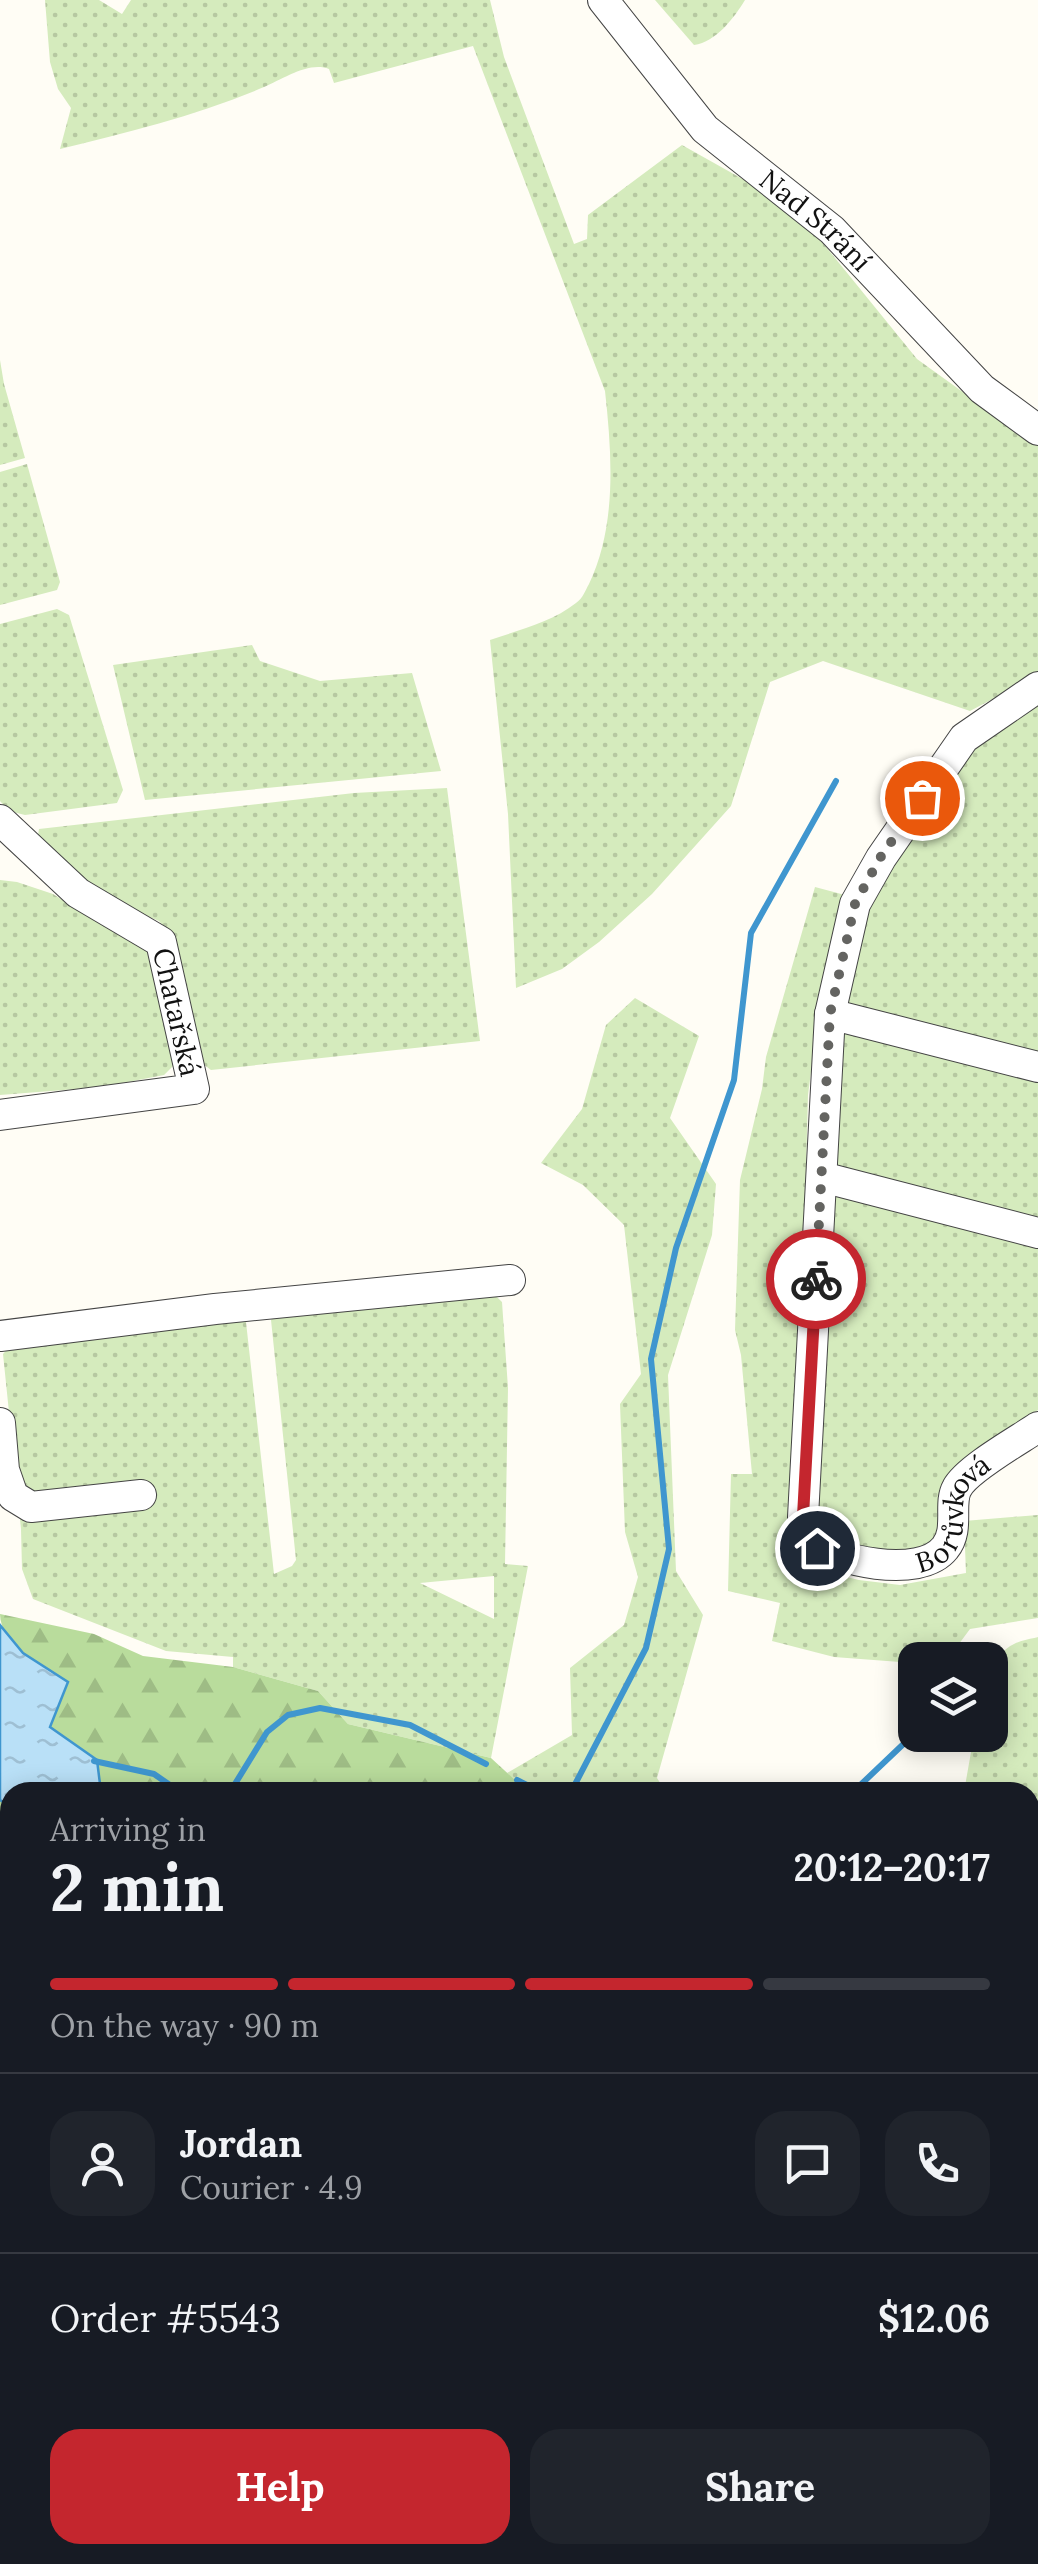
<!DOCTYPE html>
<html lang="en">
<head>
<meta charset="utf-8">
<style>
  body { margin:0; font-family:Lora,serif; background:#20242c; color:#f1f3f6; height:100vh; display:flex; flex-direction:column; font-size:38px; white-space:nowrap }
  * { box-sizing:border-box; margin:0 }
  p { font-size:32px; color:#9ea1a6 }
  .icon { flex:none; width:55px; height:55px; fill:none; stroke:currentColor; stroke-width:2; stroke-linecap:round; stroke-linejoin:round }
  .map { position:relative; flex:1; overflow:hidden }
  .sheet { position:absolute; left:0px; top:1782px; width:1040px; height:782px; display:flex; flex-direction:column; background:#171b24; border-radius:30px 30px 0 0; box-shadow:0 5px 25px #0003 }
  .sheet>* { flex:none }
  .tools { position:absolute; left:898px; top:1642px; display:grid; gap:20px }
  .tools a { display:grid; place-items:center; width:110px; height:110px; border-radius:20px; background:#171b24; box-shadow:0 5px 25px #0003; font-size:50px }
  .pin { position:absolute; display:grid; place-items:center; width:85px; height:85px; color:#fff; margin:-42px; border:5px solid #fff; border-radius:50%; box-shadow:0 2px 10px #0007 }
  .courier { position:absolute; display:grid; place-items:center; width:100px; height:100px; margin:-50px; border:8px solid #c4262e; border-radius:50%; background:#fff; color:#222; box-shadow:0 2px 12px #0007 }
  .headline em { font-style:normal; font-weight:700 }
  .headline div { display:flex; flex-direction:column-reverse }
  .headline { display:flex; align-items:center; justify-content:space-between; height:170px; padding:0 50px }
  h1 { font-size:65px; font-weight:700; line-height:75px }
  .bar { display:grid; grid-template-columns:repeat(4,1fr); gap:15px 10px; align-content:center; height:120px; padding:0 50px }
  .bar i { height:12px; border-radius:8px; background:#363941 }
  .bar .on { background:#c4262e }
  .bar p { grid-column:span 4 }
  .line { display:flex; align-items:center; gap:25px; padding:0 50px; border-top:2px solid #363941 }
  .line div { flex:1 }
  .round { display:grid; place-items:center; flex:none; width:105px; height:105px; border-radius:30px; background:#20242c }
  .action { display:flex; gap:20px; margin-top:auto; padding:20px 50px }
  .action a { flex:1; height:115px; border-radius:30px; background:#c4262e; color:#fff; font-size:40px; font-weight:700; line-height:115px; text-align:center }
  .action a+a { background:#20242c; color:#f1f3f6 }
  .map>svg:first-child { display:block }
</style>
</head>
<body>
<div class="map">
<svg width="1038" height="2564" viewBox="0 0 1038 2564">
  <defs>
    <pattern id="grass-dots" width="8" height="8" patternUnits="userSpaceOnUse" patternTransform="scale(2.5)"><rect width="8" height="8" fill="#d5ebbd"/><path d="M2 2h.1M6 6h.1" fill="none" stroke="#b6c8a1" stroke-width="1.8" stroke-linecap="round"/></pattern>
    <pattern id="forest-firs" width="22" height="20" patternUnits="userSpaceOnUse" patternTransform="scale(2.5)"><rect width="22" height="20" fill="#b9dc9c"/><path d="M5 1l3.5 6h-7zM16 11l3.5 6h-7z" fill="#9ebc85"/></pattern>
    <pattern id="water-ripples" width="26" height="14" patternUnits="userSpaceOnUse" patternTransform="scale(2.5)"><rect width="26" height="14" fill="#b9e0f7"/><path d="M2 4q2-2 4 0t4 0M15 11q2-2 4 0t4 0" fill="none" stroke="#9ebfd3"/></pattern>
  </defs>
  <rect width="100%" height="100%" fill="#fffdf5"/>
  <g fill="url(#grass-dots)" fill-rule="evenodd">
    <path d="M45,0H99L122,14L131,0H490L504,57L574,244L587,239L588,215L682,145L755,186L809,226L917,359L992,413L1038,442V675L970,711L823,661L770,682L731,806L652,894L599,942L562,969L516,988L508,814L490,640C519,630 552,622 576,603C583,598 585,591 589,584C617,525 612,455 605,391L473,46L334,83L329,69C309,61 283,79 264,87C199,115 128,132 60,149L71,108L58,89L50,62Z"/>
    <path d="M655,0H745C734,18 716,42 694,45Z"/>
    <path d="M0,360L4,384L25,458L0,465Z"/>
    <path d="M27,464L60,582L57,590L0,605V472Z"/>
    <path d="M57,609L69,615L123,790L117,803L25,815L9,811L0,801V624Z"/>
    <path d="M252,645L260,661L320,681L412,673L441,771L145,800L113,665Z"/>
    <path d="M1038,699V1410C1008,1431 968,1450 946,1479C937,1491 943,1510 940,1524C930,1571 854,1545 824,1535L820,1532L817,1516L844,1015L868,909L892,866L976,746Z"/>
    <path d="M447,788L480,1041L211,1070L199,1061L173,937L159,921L101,897L37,841L39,829L354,793Z"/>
    <path d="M0,880L17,882L53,894L96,921L140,940L151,952L173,1066L164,1075L102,1087L0,1095Z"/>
    <path d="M815,887L845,895L821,992L808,1095L801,1351L792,1512C787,1520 783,1549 780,1561L859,1580L900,1585L966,1573L964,1521L1038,1515V1618L970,1629L947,1660L900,1662L834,1657L772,1641L780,1603L728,1591L731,1474H752L741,1355L735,1330L740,1180L762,1089L766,1057Z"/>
    <path d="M635,998L699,1036L670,1118L716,1184L712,1235L668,1375L676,1571L703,1615L657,1778L666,1792H528L507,1773L572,1735L570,1668L624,1625L638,1577L625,1532L620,1404L641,1374L624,1225L583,1185L541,1163L582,1109L606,1025Z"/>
    <path d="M495,1295L502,1302L508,1388L505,1564L528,1566L491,1758L348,1724L318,1691L233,1667V1657L166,1651L33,1599L22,1569L21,1529L3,1354L12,1344L235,1317L246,1322L274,1574L292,1566L296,1560L271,1320L276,1314ZM494,1576V1619L420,1583Z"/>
    <path d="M1038,1637V1872L1033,1881L1030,1882V1792H964L974,1735H990C990,1706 982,1659 1014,1644C1021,1640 1031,1639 1038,1637Z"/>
    <path d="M647,2555H783L781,2564H647Z"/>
  </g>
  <g fill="url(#forest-firs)">
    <path d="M0,1614L94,1634L143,1656L233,1667L318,1691L348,1724L491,1758L528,1792H101L97,1760L50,1727L68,1682C45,1667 0,1645 0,1614Z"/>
    <path d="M0,1800L10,1806V2555H604L605,2564H0Z"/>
    <path d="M1030,2166L1038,2169V2564H781L783,2555H1030Z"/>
  </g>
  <path fill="url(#water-ripples)" stroke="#3f96cf" stroke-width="2.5" d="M0,1625L23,1653L68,1682L50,1727L97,1760L101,1792H10V1806L0,1800Z"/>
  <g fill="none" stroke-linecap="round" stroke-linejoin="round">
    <g stroke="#3f96cf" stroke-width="6">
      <path d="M94,1761L154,1774L180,1792"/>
      <path d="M517,1780L541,1792"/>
      <path d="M230,1792L267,1732L288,1715L320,1708L410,1725L486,1764"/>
      <path d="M571,1792L646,1648L669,1549L651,1359L676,1248L734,1080L751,933L836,781"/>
      <path d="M853,1792L915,1733"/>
      <path d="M1030,2090L1038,2089"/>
      <path d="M567,2564L568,2555"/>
    </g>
    <g stroke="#444" stroke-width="32">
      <g id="minor">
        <path id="s1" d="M603,0L705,129L832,230L982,389L1038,430"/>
        <path id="s2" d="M1038,687L964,738L881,858L855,904L830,1014L803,1517L807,1539C833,1561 920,1580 945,1548C960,1530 948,1504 957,1488C967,1469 1019,1440 1038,1427"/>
        <path id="s3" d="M0,820L78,893L161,942L194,1089L0,1115"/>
        <path d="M830,1014L1038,1067"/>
        <path d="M822,1177L1038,1233"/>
        <path d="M0,1336L215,1309L510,1280"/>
        <path d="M0,1423L4,1470L13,1496L31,1507L141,1495"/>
        <path d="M1030,1900L1038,1899"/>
        <path d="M1030,1952L1038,1933"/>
        <path d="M628,2564L629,2555"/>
      </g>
    </g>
    <use href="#minor" stroke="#fff" stroke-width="30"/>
  </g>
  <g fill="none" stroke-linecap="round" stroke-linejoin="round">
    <path stroke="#646461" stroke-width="10" stroke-dasharray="0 18" d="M816,1279L830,1014L855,904L880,858L922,798"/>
    <path stroke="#c4262e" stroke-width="12" d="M816,1279L803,1516L807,1539L817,1548"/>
  </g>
  <g text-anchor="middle" stroke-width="10" stroke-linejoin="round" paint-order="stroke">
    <g font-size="28" fill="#111" stroke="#fff">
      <text dy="10" stroke="none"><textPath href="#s1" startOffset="308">Nad Strání</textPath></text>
      <text dy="10" stroke="none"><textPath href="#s3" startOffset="275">Chatařská</textPath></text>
      <text dy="10" stroke="none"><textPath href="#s2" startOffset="1110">Borůvková</textPath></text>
    </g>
  </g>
</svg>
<div class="tools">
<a><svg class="icon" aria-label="layers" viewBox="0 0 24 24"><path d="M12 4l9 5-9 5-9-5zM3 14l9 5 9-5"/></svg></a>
</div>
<div class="pin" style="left:922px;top:798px;background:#ea580c"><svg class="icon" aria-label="bag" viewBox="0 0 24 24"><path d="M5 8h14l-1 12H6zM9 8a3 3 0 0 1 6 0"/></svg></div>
<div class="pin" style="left:817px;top:1548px;background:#1f2937"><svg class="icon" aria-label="home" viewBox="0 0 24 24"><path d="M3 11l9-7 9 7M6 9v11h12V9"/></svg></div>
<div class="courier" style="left:816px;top:1279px"><svg class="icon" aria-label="bike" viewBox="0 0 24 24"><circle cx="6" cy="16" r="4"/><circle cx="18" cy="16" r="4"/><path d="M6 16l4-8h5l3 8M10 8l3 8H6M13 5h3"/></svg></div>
<section class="sheet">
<div class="headline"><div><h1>2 min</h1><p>Arriving in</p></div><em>20:12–20:17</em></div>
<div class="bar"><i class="on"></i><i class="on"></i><i class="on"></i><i></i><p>On the way · 90 m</p></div>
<div class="line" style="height:180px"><a class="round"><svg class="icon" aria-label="person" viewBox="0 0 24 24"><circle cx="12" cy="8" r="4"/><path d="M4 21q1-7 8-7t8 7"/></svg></a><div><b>Jordan</b><p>Courier · 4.9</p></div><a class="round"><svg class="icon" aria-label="chat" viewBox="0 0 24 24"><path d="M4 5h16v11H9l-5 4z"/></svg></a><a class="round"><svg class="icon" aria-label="phone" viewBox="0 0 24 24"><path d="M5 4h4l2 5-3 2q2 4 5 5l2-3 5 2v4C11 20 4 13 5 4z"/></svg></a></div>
<div class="line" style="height:130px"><div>Order #5543</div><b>$12.06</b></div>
<div class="action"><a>Help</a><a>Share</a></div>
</section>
</div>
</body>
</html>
